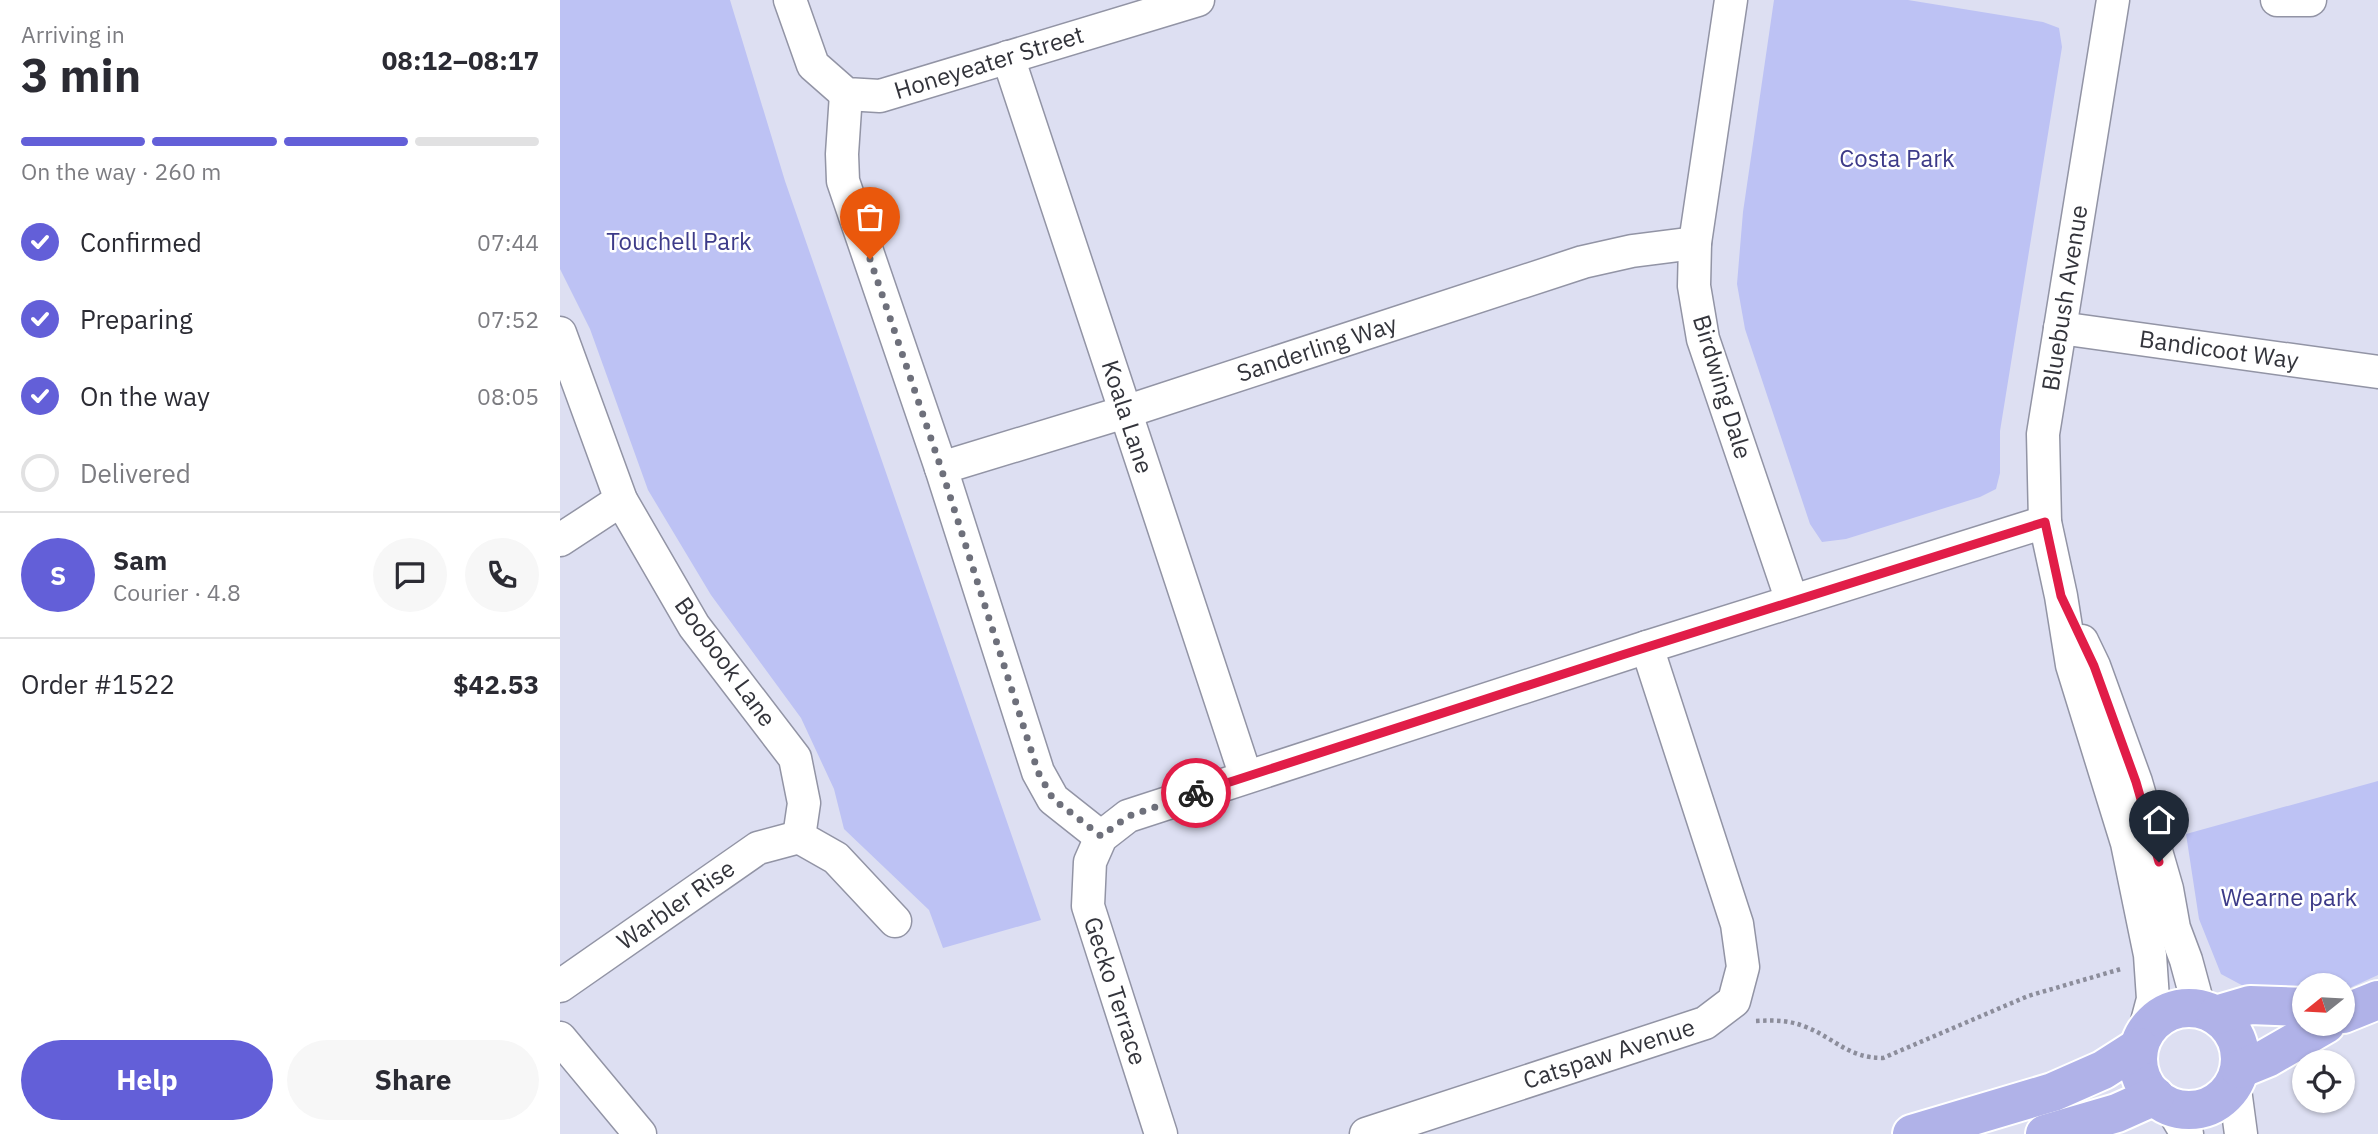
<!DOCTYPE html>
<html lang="en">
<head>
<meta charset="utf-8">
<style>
  body { margin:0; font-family:"IBM Plex Sans",sans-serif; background:#f7f7f7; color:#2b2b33; height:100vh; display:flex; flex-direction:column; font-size:26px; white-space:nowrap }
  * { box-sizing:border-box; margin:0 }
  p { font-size:23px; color:#7c7c81 }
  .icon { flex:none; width:38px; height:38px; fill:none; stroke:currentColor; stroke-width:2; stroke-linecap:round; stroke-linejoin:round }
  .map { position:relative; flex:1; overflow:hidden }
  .panel { display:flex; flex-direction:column; background:#fff; width:560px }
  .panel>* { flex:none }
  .needle { width:46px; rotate:252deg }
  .fabs { position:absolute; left:1732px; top:973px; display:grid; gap:14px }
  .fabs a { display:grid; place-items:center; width:63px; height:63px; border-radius:50%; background:#fff; box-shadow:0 2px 5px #0004; font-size:35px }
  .pin { position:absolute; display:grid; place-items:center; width:60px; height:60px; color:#fff; margin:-72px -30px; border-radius:50% 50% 50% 0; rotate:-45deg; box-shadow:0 0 7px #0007 }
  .pin .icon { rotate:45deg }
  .courier { position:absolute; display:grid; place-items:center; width:70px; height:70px; margin:-35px; border:5px solid #e11d48; border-radius:50%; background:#fff; color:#222; box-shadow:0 2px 9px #0007 }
  .head em { font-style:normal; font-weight:800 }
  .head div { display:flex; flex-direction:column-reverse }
  .head { display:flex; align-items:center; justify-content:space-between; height:119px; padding:0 21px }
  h1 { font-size:46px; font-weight:800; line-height:52px }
  .bar { display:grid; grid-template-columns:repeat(4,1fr); gap:10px 7px; align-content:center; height:84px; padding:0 21px }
  .bar i { height:9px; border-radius:5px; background:#e1e1e2 }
  .bar .active { background:#635fd8 }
  .bar p { grid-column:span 4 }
  .line { display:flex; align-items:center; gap:18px; padding:0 21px; border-top:2px solid #e1e1e2 }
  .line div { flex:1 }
  .round { display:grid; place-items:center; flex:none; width:74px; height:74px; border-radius:37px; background:#f7f7f7 }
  ol { padding:0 21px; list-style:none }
  li { display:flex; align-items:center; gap:21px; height:77px }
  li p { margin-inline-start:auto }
  li .icon { padding:7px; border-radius:50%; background:#635fd8; color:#fff; stroke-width:4 }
  li:last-child { color:#7c7c81 }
  li i { width:38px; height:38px; border:4px solid #e1e1e2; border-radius:50% }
  .button { display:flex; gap:14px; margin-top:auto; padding:14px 21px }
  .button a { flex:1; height:80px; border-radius:42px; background:#635fd8; color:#fff; font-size:28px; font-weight:800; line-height:80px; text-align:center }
  .button a+a { background:#f7f7f7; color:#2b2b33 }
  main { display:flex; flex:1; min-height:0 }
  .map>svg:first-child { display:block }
</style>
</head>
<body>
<main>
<section class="panel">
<div class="head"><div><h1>3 min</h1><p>Arriving in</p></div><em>08:12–08:17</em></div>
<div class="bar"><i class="active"></i><i class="active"></i><i class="active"></i><i></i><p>On the way · 260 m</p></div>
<ol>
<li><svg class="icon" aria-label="check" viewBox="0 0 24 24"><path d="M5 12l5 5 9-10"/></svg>Confirmed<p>07:44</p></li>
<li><svg class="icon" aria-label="check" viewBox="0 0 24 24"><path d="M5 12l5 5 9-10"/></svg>Preparing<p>07:52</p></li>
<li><svg class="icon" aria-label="check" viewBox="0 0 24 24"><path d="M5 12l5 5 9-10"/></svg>On the way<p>08:05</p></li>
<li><i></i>Delivered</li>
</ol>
<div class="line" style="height:126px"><b class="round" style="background:#635fd8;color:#fff">S</b><div><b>Sam</b><p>Courier · 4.8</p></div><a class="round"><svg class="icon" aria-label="chat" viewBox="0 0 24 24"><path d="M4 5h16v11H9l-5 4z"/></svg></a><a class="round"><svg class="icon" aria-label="phone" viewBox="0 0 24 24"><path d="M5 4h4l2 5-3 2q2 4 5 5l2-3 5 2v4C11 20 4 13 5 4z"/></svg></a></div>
<div class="line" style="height:91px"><div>Order #1522</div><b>$42.53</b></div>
<div class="button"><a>Help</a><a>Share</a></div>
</section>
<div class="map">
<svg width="1818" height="1134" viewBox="0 0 1818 1134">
  <rect width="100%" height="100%" fill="#dddff2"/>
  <g fill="#bdc2f4">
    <path d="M0,0H170L225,181L481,920L383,948L369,910L284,829L274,789L241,718L151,595L88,490L30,329L0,269Z"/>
    <path d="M1214,0H1348L1483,22L1499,28L1502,47L1440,431V473L1436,489L1420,497L1286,539L1262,542L1250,524L1185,329L1177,284L1183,212Z"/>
    <path d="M1818,781V975L1783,991V985H1745V995L1702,996L1661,974L1639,919L1626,834Z"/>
  </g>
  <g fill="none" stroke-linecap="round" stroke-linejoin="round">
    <g stroke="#9294a5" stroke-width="35">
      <g id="minor">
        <path d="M230,0L253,65L286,94L320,96L638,0"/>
        <path d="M1171,0L1135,243L1134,286L1143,339L1232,601"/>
        <path d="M1553,0L1483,434L1485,522L1501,596L1512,665L1567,843L1590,955L1593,999L1584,1033"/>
        <path d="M1717,0H1750"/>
        <path d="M448,57C529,297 606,537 686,777"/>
        <path d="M286,94L282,154L283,181L381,468L478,772L493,799L541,837"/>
        <path d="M1500,328L1818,372"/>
        <path d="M0,333L61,500L134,626L235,758L244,803L239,837L276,858L335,921"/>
        <path d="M381,468L565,412L1023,262L1072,251L1135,243"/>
        <path d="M0,540L61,500"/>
        <path d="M1522,641L1534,666L1576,782L1607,889L1614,928L1626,960L1639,1008"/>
        <path d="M0,986L198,848L239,837"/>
        <path d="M0,1038L80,1134"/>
        <path d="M1674,1082L1681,1134"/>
        <path d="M1610,1106L1627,1134"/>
        <path d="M601,1134L528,906L530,862L541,837L568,816L1087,647L1485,522"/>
        <path d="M806,1134L1145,1023L1174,1001L1183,967L1177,924L1087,647"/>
      </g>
    </g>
    <g stroke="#fff" stroke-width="42">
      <g id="major">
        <circle cx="1629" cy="1059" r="51"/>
        <path d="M1783,1014L1818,1000"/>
        <path d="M1656,1015L1690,1005L1745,1007"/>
        <path d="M1680,1069L1707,1058L1766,1024"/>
        <path d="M1352,1134L1493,1092L1543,1070L1579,1047"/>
        <path d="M1485,1134L1557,1113L1595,1096"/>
      </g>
    </g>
    <path stroke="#8c8d9b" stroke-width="4.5" stroke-dasharray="3.5 3.5" stroke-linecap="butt" d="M1196,1021C1214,1020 1229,1020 1246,1027C1276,1039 1288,1058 1323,1058L1468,996L1561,969"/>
    <use href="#minor" stroke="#fff" stroke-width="32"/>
    <use href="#major" stroke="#b0b2e8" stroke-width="38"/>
  </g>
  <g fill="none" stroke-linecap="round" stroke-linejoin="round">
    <path stroke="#6e707b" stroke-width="7" stroke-dasharray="0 12.6" d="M310,259L381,468L478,772L493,799L541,836L569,816L636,793"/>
    <path stroke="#e11d48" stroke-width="9" d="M636,793L1062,655L1485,522L1501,596L1534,666L1576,782L1599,862"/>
  </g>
  <g text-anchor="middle" stroke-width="5" stroke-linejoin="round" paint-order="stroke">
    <g font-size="24" fill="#33343b" stroke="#fff">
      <text transform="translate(429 63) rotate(-17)" y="8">Honeyeater Street</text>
      <text transform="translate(1505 298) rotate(-81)" y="8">Bluebush Avenue</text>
      <text transform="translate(757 349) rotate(-18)" y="8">Sanderling Way</text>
      <text transform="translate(1659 350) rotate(8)" y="8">Bandicoot Way</text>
      <text transform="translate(1162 387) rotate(73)" y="8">Birdwing Dale</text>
      <text transform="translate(567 417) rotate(72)" y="8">Koala Lane</text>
      <text transform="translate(165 662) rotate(54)" y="8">Boobook Lane</text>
      <text transform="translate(116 905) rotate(-35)" y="8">Warbler Rise</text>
      <text transform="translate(555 991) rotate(72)" y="8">Gecko Terrace</text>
      <text transform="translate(1049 1054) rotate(-18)" y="8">Catspaw Avenue</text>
    </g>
    <g font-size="24" fill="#3d3b89" stroke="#fff">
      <text x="1337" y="167">Costa Park</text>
      <text x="119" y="250">Touchell Park</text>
      <text x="1729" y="906">Wearne park</text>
    </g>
  </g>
</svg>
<div class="fabs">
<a><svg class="needle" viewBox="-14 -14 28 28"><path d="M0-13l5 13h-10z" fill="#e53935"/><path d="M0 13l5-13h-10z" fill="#7c7c81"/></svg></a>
<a><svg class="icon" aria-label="locate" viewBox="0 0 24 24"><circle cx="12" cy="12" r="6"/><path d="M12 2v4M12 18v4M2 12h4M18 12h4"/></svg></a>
</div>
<div class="pin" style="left:310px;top:259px;background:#ea580c"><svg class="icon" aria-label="bag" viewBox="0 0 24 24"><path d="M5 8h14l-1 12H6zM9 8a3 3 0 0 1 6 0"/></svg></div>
<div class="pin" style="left:1599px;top:862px;background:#1f2937"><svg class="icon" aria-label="home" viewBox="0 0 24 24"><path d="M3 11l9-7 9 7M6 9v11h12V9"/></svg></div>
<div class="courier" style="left:636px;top:793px"><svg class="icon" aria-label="bike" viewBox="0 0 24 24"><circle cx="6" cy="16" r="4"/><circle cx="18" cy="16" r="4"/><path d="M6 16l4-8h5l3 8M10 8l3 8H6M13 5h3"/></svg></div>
</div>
</main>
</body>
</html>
